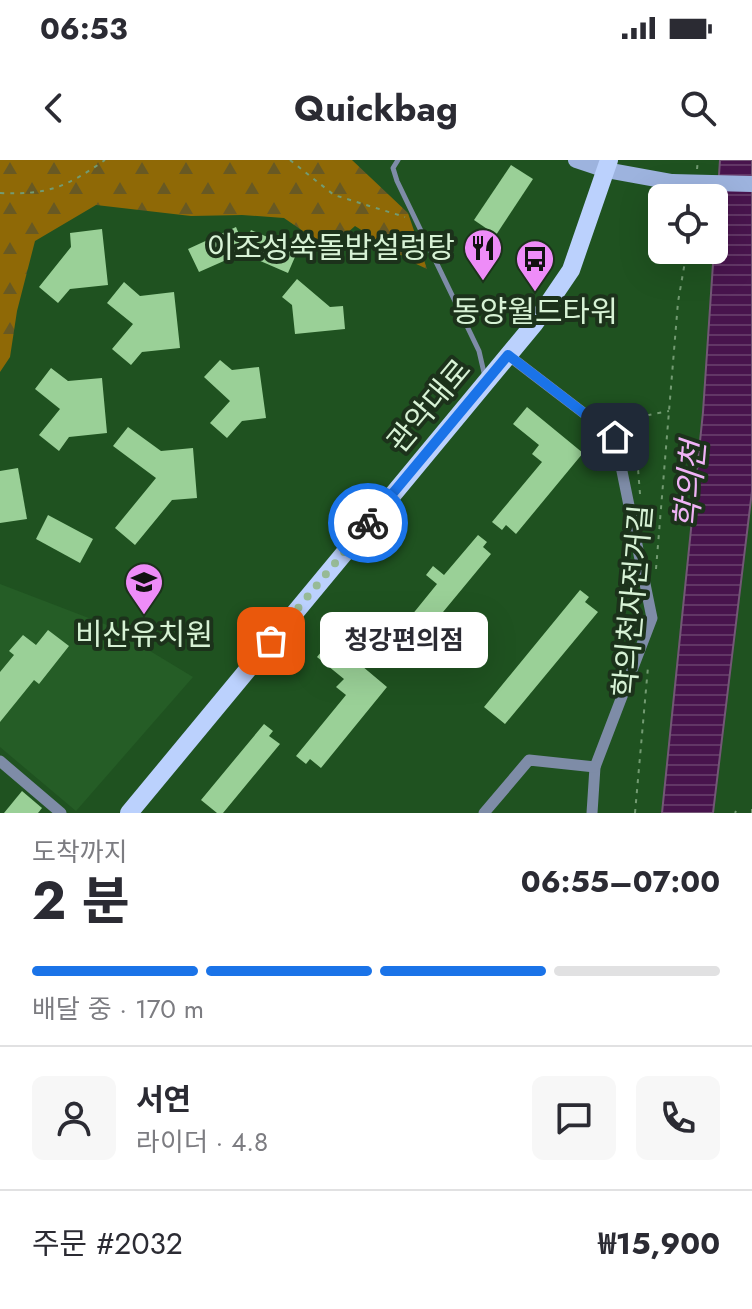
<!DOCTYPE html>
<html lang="ko">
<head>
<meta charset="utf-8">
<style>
  body { margin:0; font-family:Jost,"Noto Sans KR",sans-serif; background:#f7f7f7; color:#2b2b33; height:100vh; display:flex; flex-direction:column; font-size:30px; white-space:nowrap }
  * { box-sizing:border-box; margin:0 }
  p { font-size:26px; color:#7c7c81 }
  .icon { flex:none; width:44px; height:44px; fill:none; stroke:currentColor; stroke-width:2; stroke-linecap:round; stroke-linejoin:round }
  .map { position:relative; height:653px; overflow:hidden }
  .drawer { display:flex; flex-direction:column; background:#fff; flex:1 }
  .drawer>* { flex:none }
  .tools { position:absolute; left:648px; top:24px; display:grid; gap:16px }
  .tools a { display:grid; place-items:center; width:80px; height:80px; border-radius:12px; background:#fff; box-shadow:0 8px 32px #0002; font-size:40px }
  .pin { position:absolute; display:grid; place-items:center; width:68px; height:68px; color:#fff; margin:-34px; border-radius:16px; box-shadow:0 4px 12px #0006 }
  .courier { position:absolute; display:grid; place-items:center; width:80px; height:80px; margin:-40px; border:6px solid #1a73e8; border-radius:50%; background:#fff; color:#222; box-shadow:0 2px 10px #0007 }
  .bubble { position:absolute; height:56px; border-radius:12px; background:#fff; box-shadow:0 8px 32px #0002; font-size:26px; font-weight:700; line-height:56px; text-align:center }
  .overview em { font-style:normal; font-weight:700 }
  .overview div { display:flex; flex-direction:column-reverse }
  .overview { display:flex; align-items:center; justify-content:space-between; height:136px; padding:0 32px }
  h1 { font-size:52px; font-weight:700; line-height:60px }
  .bar { display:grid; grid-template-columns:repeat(4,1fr); gap:12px 8px; align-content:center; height:96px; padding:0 32px }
  .bar i { height:10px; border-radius:6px; background:#e1e1e2 }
  .bar .selected { background:#1a73e8 }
  .bar p { grid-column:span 4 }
  .line { display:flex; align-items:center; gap:20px; padding:0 32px; border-top:2px solid #e1e1e2 }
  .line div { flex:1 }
  .round { display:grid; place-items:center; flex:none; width:84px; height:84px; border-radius:12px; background:#f7f7f7 }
  .status { display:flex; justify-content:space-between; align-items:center; height:56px; padding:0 40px; background:#fff; direction:ltr }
  .status svg { height:22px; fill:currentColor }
  header { display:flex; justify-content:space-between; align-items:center; height:104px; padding:0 32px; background:#fff; font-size:36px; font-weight:700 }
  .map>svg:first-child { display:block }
</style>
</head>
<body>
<div class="status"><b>06:53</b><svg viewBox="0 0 49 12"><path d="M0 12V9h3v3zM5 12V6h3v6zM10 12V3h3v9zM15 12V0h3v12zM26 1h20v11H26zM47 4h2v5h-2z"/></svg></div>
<header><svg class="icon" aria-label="back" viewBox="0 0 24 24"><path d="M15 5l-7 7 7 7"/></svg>Quickbag<svg class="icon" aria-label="search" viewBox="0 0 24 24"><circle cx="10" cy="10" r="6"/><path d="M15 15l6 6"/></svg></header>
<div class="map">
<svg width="752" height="653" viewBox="0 0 752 653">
  <defs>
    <pattern id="forest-firs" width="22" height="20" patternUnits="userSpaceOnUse" patternTransform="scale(2)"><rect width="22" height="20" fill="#8f6906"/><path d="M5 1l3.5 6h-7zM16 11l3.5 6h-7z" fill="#685923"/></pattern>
    <pattern id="water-rules" width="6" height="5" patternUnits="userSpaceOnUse" patternTransform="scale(2)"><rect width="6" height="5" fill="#48144d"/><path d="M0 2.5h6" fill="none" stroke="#623766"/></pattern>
  </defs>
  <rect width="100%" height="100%" fill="#1f5220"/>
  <path fill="#255d26" d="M0,424L107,465L193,517L76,651L0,587Z"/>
  <path fill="url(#forest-firs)" d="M0,0H352L408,53L427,109L412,102L355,66L329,89L284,58L242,55L191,56L96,45L35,81L17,151L10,197L0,212Z"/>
  <path fill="url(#water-rules)" stroke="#735776" stroke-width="2" d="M720,0H752V331L713,653H662L703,252Z"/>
  <g fill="#9ad097">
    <path d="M511,5L533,19L496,75L474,60Z"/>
    <path d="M236,67L244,86L251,70L298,90L288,113L242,93L199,112L188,89Z"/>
    <path d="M102,69L108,125L70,129L58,143L39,127L71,87L70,73Z"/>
    <path d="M297,119L330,147L343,146L345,169L295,174L292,145L282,137Z"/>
    <path d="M124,122L140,136L174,132L180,188L142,192L131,205L112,189L133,164L107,143Z"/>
    <path d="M220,200L232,210L259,207L266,258L242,261L227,278L210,263L230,241L204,217Z"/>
    <path d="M51,208L68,221L102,218L107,273L69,277L59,291L39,275L60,249L35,229Z"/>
    <path d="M527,247L583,293L516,374L506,365L502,370L492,362L542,302L532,294L539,285L513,264Z"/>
    <path d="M128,267L161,291L193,288L197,338L172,340L135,385L115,368L156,318L113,286Z"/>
    <path d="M18,308L27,359L0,363V311Z"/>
    <path d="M48,355L93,379L80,403L36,379Z"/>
    <path d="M478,375L487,382L483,387L491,394L424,475L407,461L437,424L426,415L433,406L444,415Z"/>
    <path d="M580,430L589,437L585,442L598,452L505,564L484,547Z"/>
    <path d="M48,470L69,486L39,524L34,520L0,562V512L14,495L9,491L23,475L36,485Z"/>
    <path d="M331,480L387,527L321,608L310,599L306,604L296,596L346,535L336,527L344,519L317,497Z"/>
    <path d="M264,564L273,571L269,576L280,584L223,653H217L201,640Z"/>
    <path d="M22,631L42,648L38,653H4Z"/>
  </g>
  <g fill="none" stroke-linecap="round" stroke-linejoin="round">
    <g stroke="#739b72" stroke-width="2" stroke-dasharray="4 6" stroke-linecap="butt">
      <path d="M290,0L334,35L405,57"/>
      <path d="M697,9L698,0"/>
      <path d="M0,33C49,35 66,27 105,0"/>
      <path d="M640,334L634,258L669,251"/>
      <path d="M656,409L678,142L687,90"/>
      <path d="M635,653L648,507"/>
      <path d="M735,653L736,651"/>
      <path d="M752,653V649"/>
    </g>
    <path stroke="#7e8ca7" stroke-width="5" d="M398,0L393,8L397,21L479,191L485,217"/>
    <g stroke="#7e8ca7" stroke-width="11">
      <path d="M508,195L615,277L652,458L595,607L592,653"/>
      <path d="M0,601L61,653"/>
      <path d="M484,653L529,600L595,607"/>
    </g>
    <path stroke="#9db3de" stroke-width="16" d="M576,0L606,10L672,22"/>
    <path stroke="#bbd1fd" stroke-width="18" d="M129,653L535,163L571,110L609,0"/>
    <path stroke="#9db3de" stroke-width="16" d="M672,22L752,24"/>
  </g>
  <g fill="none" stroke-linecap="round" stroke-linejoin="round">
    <path stroke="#97ba96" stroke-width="8" stroke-dasharray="0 14.4" d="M271,481L368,363"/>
    <path stroke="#1a73e8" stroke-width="10" d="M368,363L508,195L615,277"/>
  </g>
  <defs>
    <g id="restaurant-pin" transform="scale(2)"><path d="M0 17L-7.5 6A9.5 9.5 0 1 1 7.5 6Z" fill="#ee8cf8" stroke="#1c321b"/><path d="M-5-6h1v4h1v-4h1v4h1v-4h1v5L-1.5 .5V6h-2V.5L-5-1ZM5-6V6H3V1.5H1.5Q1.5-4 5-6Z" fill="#111"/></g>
    <g id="bus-pin" transform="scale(2)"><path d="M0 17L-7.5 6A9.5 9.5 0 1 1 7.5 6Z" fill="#ee8cf8" stroke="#1c321b"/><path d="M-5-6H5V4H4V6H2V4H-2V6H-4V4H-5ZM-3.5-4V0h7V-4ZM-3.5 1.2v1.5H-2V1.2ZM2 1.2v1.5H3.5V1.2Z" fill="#111"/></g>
    <g id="school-pin" transform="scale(2)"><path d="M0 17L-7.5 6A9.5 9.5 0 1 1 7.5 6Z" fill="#ee8cf8" stroke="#1c321b"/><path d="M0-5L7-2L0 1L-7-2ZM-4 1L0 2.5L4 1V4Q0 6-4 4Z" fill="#111"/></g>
  </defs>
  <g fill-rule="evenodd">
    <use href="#restaurant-pin" x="483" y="88"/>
    <use href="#bus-pin" x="535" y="99"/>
    <use href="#school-pin" x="144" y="422"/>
  </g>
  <g text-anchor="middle" stroke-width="8" stroke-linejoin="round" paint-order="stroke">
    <g font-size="30" fill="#d7f2d5" stroke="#1c321b">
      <text x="455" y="98" text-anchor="end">이조성쑥돌밥설렁탕</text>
      <text x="535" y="162">동양월드타워</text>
      <text x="144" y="485">비산유치원</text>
    </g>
    <g font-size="30" fill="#d7f2d5" stroke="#1c321b">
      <text transform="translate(429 246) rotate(-50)" y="10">관악대로</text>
      <text transform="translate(633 441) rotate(-85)" y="10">학의천자전거길</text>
    </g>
    <g font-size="32" font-style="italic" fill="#f0b3f6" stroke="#1c321b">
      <text transform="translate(690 325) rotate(-85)" y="11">학의천</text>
    </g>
  </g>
</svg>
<div class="tools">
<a><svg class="icon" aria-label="locate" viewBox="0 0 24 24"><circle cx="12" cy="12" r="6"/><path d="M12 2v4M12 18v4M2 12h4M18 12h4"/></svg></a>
</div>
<div class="pin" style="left:271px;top:481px;background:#ea580c"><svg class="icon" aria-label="bag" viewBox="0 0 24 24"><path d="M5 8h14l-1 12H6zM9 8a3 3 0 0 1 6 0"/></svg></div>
<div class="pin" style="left:615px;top:277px;background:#1f2937"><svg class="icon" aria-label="home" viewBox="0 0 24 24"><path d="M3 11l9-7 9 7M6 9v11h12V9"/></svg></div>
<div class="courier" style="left:368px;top:363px"><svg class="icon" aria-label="bike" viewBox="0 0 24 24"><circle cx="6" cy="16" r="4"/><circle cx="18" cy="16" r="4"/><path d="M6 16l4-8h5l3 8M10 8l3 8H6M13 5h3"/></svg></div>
<div class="bubble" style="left:320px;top:452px;width:168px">청강편의점</div>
</div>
<section class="drawer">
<div class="overview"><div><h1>2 분</h1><p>도착까지</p></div><em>06:55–07:00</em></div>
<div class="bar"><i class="selected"></i><i class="selected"></i><i class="selected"></i><i></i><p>배달 중 · 170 m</p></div>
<div class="line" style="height:144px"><a class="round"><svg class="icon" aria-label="person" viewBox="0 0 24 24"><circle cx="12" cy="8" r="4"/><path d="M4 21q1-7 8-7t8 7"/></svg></a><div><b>서연</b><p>라이더 · 4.8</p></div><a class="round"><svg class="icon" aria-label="chat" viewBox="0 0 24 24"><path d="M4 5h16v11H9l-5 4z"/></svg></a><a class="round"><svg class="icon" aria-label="phone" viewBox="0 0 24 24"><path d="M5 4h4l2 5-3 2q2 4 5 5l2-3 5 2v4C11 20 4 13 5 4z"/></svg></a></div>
<div class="line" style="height:104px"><div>주문 #2032</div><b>₩15,900</b></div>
</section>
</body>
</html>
